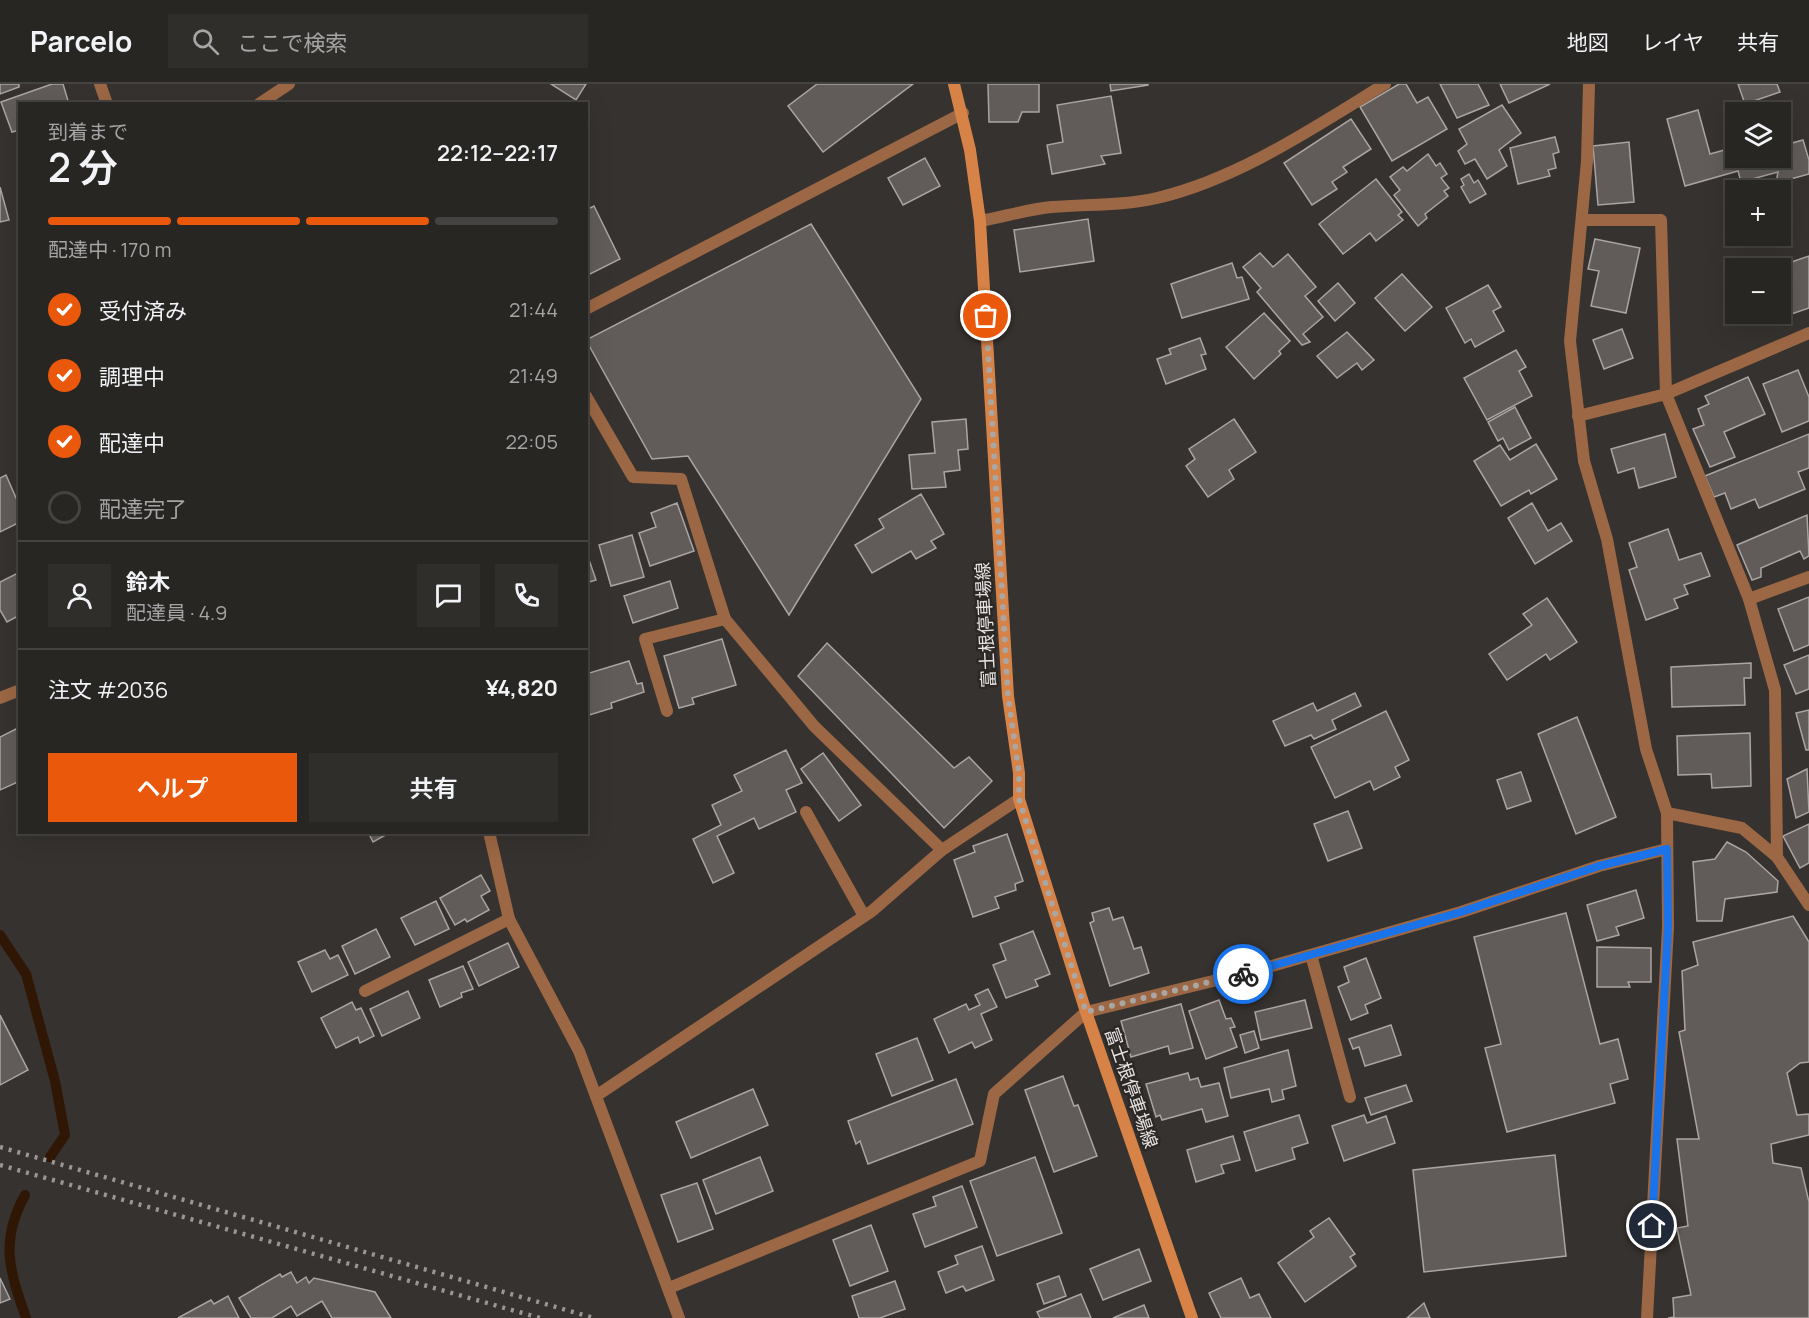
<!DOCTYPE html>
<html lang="ja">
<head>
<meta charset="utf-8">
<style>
  body { margin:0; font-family:Manrope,"Noto Sans JP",sans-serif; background:#302e2b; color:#f1f3f6; height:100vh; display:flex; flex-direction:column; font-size:22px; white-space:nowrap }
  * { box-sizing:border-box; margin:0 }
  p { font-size:20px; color:#a5a5a6 }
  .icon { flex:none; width:33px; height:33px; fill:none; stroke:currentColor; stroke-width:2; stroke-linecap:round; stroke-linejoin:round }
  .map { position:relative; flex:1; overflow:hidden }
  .details { position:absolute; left:18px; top:18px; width:570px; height:732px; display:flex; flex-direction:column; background:#282623; border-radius:0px; box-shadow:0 6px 24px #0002,0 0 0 2px #444341 }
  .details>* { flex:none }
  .tools { position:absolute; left:1725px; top:18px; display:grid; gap:12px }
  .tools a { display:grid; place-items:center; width:66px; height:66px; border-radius:0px; background:#282623; box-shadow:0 6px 24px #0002,0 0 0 2px #444341; font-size:30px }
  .pin { position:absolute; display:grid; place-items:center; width:51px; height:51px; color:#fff; margin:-26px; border:3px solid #fff; border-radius:50%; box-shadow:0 2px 6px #0007 }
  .courier { position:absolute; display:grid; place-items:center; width:60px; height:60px; margin:-30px; border:4px solid #1a73e8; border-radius:50%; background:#fff; color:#222; box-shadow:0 2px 8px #0007 }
  .head em { font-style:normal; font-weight:600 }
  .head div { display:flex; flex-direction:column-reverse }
  .head { display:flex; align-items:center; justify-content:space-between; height:102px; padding:0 30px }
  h1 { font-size:39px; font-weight:600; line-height:45px }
  .bar { display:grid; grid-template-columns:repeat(4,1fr); gap:9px 6px; align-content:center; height:72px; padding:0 30px }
  .bar i { height:8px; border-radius:4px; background:#444341 }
  .bar .selected { background:#ea580c }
  .bar p { grid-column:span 4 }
  .line { display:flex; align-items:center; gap:15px; padding:0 30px; border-top:2px solid #444341 }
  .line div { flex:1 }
  .round { display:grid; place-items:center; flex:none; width:63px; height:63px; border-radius:0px; background:#302e2b }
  ol { padding:0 30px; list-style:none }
  li { display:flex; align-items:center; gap:18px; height:66px }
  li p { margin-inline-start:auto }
  li .icon { padding:6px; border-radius:50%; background:#ea580c; color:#fff; stroke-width:4 }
  li:last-child { color:#a5a5a6 }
  li i { width:33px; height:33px; border:3px solid #444341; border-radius:50% }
  .primary-button { display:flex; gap:12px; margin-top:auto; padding:12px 30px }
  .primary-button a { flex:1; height:69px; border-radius:0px; background:#ea580c; color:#fff; font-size:24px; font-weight:600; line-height:69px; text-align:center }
  .primary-button a+a { background:#302e2b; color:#f1f3f6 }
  header { display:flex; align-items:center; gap:36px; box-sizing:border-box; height:84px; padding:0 30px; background:#282623; border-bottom:2px solid #444341 }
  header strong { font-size:28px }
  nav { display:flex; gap:33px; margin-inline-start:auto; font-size:21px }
  .search { width:420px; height:54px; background:#302e2b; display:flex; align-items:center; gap:15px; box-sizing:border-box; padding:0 21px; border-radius:0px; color:#a5a5a6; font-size:22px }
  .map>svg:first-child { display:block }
</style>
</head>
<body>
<header>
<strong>Parcelo</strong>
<div class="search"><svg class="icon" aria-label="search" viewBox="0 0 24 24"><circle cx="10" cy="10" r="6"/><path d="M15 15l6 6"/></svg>ここで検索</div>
<nav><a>地図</a><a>レイヤ</a><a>共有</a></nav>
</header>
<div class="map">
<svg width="1809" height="1234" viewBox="0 0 1809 1234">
  <rect width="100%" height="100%" fill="#36322f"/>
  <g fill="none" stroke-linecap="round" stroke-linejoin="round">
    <g stroke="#301604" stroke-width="10">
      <path d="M0,851L26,890L55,997L65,1051L50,1073"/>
      <path d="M25,1111C0,1157 9,1185 26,1234"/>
    </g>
  </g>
  <g fill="#615c59" stroke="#aaa5a2" stroke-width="1.5">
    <path d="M0,0H19V3L0,10Z"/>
    <path d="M52,0H63L69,20H20V46L12,48L1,18Z"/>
    <path d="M551,0H586L576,16Z"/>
    <path d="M817,0H913L823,68L788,22Z"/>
    <path d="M988,0H1039V28H1022L1018,38H989Z"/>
    <path d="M1110,0H1148V1L1111,7Z"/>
    <path d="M1399,0H1406L1417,19L1428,13L1447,45L1392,77L1360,23Z"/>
    <path d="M1440,0H1478L1489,21L1457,34Z"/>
    <path d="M1500,0H1550L1509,19Z"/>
    <path d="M1738,0H1777L1780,8L1745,20Z"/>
    <path d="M1111,12L1121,69L1101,72L1105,80L1052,90L1047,61L1063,58L1057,21Z"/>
    <path d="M1502,21L1521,49L1499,66L1507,82L1487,95L1475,75L1465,80L1458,67L1467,60L1459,45Z"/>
    <path d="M1698,26L1710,70L1728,65L1724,49L1734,46L1736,74H1780V48L1788,46L1792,59L1803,56L1809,76V90L1776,99L1778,88L1741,98L1738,87L1685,102L1667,35Z"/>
    <path d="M1351,35L1371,65L1343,83L1347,88L1332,98L1337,105L1312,121L1284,79Z"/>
    <path d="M1555,53L1559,68L1553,70L1556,84L1548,86L1550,92L1518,100L1510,64Z"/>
    <path d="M1629,58L1634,118L1598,121L1593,62Z"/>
    <path d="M1428,70L1436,82L1440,79L1447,90L1441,94L1449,104L1444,107L1448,112L1425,130L1427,134L1418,142L1394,111L1400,106L1390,93L1403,83L1407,87Z"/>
    <path d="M925,74L940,102L903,121L888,94Z"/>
    <path d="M1469,90L1474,99L1478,96L1486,110L1470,119L1461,103L1464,101L1461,95Z"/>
    <path d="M1376,95L1402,128L1398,131L1403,136L1376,157L1370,149L1343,170L1319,140Z"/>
    <path d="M0,103L9,136L0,138Z"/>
    <path d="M594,122L620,175L586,192V126Z"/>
    <path d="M1088,135L1094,177L1020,188L1014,146Z"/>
    <path d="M811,140L921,315L789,531L688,372L652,375L586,256Z"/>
    <path d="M1595,155L1640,164L1626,229L1591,222L1599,187L1588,185Z"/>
    <path d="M1260,169L1273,183L1288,170L1316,203L1305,212L1323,233L1303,250L1310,258L1302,261L1257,208L1261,204L1243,183Z"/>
    <path d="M1809,172V224L1780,234V184H1774Z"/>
    <path d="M1232,179L1237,194L1242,193L1249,215L1182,234L1171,200Z"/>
    <path d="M1402,190L1432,223L1405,247L1375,214Z"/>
    <path d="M1338,199L1355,219L1335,237L1318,217Z"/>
    <path d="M1488,201L1501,223L1493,227L1504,247L1475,263L1471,255L1465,259L1446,224Z"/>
    <path d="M1264,229L1290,257L1279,267L1281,270L1254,295L1226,263Z"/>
    <path d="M1622,245L1633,274L1604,285L1593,256Z"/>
    <path d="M1347,248L1374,276L1362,286L1357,279L1337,294L1317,272Z"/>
    <path d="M1200,254L1206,270L1201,271L1206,285L1166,300L1157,275L1171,270L1169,265Z"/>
    <path d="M1516,266L1526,283L1519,287L1532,312L1487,336L1464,294Z"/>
    <path d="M1798,286L1809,313V337L1782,348L1763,300Z"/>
    <path d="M1748,293L1765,330L1724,348L1735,373L1710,383L1693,345L1704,341L1698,325L1709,320L1705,312Z"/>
    <path d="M1515,323L1531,354L1509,366L1503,354L1498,357L1488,338Z"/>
    <path d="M966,335L968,365L958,366L960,386L944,388L946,403L912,405L909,371L935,369L932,338Z"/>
    <path d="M1234,335L1256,368L1229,386L1234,395L1208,413L1186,382L1195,375L1189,365Z"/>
    <path d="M1665,350L1676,393L1639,404L1634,384L1618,389L1611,365Z"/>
    <path d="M1809,350V384L1798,388L1805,405L1759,424L1755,415L1731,425L1725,409L1714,413L1705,392Z"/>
    <path d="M1536,360L1557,395L1531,410L1529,406L1501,422L1474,377L1500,361L1510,376Z"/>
    <path d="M6,391L20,423V438L0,448V394Z"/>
    <path d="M921,410L944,450L931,457L936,464L916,475L911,467L872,489L855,461L884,444L879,435Z"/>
    <path d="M677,419L694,467L650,482L639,449L656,443L651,429Z"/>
    <path d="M1532,419L1548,447L1561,439L1572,457L1535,480L1508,434Z"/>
    <path d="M1807,431L1809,472L1804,475L1800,467L1761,484V493L1752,496L1737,461Z"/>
    <path d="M1668,445L1679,476L1701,469L1710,492L1684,501L1688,510L1674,515L1678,524L1646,536L1629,486L1637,483L1629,459Z"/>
    <path d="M632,451L644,493L611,502L599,461Z"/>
    <path d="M586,467L596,496L586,499Z"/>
    <path d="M20,488V531L7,538L0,526V498Z"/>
    <path d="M670,497L678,524L633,539L624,512Z"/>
    <path d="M1809,513V561L1794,567L1778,525Z"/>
    <path d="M1547,514L1577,558L1550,576L1546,570L1507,596L1489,570L1532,541L1523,530Z"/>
    <path d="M722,555L736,601L692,614L694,620L679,624L664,572Z"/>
    <path d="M827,559L954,684L969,673L992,697L944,744L798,592Z"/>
    <path d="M1809,571V605L1796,610L1784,581Z"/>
    <path d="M629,577L637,600L642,599L644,608L611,619L612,624L586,632V590Z"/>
    <path d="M1751,579V594H1744L1745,621L1672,623L1671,583Z"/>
    <path d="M1355,609L1361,622L1332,636L1336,645L1314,655L1311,651L1285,662L1273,637L1313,619L1317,627Z"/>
    <path d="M1809,626V666H1806L1796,629Z"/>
    <path d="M1386,627L1409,676L1395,683L1400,693L1374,706L1370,697L1335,714L1311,663Z"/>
    <path d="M1577,633L1616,733L1576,750L1538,650Z"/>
    <path d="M20,643V697L0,706V653Z"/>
    <path d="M1750,649L1751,702L1712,704L1711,690L1678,691L1677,652Z"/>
    <path d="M786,666L802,699L786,706L796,728L759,745L754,734L717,752L734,789L713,799L693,755L721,741L712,721L742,707L734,691Z"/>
    <path d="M823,669L861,721L839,737L801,685Z"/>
    <path d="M1807,685L1809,728L1796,734L1787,695Z"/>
    <path d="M1521,688L1531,717L1507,725L1497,696Z"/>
    <path d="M1348,727L1362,764L1328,777L1314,740Z"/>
    <path d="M1809,740V779L1800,784L1783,752Z"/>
    <path d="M368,748H391L373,758Z"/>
    <path d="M1007,750L1023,797L1015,800L1016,806L995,813L999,824L973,833L954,776L975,768L973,762Z"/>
    <path d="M1727,758L1746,768L1778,797L1777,808L1725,815L1722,837H1697L1693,778L1715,775Z"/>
    <path d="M481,791L490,807L481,812L489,826L467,838L465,835L455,841L440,814Z"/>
    <path d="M1636,806L1644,834L1616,843L1619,851L1597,857L1587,821Z"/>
    <path d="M436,817L449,845L415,861L401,834Z"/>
    <path d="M1109,824L1113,836L1123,833L1134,865L1141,863L1149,889L1110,902L1090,839L1094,837L1092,829Z"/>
    <path d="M1566,829L1600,960L1618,955L1628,995L1610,1000L1615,1019L1507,1048L1485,964L1501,960L1474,853Z"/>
    <path d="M1793,832L1809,858V978L1800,979L1787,989L1797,1031L1809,1030V1051L1771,1060L1773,1079L1801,1084L1809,1118V1234H1668L1674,1233L1673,1214L1691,1211L1677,1144L1688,1142L1677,1055H1699L1679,948L1685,946L1682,887L1698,881L1693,858Z"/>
    <path d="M376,845L390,873L355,890L342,862Z"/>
    <path d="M1033,847L1050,890L1035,896L1038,902L1006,914L993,881L1006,876L1000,860Z"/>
    <path d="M508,859L519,883L479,902L468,878Z"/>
    <path d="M1597,863L1651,864V898H1628L1630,903H1597Z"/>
    <path d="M325,866L330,875L338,871L348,891L312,908L298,878Z"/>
    <path d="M1366,874L1381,914L1365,921L1368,929L1351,936L1338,903L1349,898L1344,883Z"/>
    <path d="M463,882L473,905L461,909L462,913L440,923L429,896Z"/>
    <path d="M988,905L997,923L981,930L992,956L975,964L972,958L949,969L934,935L966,920L969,926L980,921L975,911Z"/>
    <path d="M408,907L420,934L382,952L370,925Z"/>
    <path d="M1219,916L1226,935L1231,934L1235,943L1230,944L1237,963L1206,975L1189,927Z"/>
    <path d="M1305,916L1312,944L1261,956L1255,928Z"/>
    <path d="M352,918L356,926L361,924L374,952L360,959L358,953L336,964L321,934Z"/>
    <path d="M1181,920L1193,964L1170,970L1168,962L1131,973L1121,937Z"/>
    <path d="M0,931L28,986L0,1001Z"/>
    <path d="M1391,941L1401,971L1365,982L1359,963L1353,965L1349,955Z"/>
    <path d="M1254,947L1259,964L1245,969L1240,951Z"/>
    <path d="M917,954L933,996L892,1012L876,970Z"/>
    <path d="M1288,966L1296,1002L1282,1006L1284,1015L1272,1018L1269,1005L1231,1014L1224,984Z"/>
    <path d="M1188,989L1190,996L1198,994L1201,1003L1219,999L1228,1032L1206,1038L1202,1025L1162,1036L1160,1031L1156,1033L1146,1000Z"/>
    <path d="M1063,992L1074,1022L1078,1021L1097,1072L1054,1088L1025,1006Z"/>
    <path d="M956,995L973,1040L868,1080L860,1057L856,1060L848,1037Z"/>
    <path d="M1406,1001L1412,1017L1371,1031L1365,1014Z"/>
    <path d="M753,1005L768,1041L691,1074L676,1038Z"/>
    <path d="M1299,1031L1308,1059L1292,1064L1295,1075L1256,1087L1244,1048Z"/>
    <path d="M1364,1031L1367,1039L1386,1032L1395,1059L1344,1077L1332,1042Z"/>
    <path d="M1233,1052L1240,1076L1221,1081L1224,1089L1196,1098L1187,1066Z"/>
    <path d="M1555,1071L1566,1172L1424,1188L1413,1086Z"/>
    <path d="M760,1073L773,1107L716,1130L703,1096Z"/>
    <path d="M1035,1073L1062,1149L997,1172L970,1097Z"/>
    <path d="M697,1099L713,1145L678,1158L661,1111Z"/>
    <path d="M962,1102L977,1143L925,1163L913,1130L936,1122L933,1113Z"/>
    <path d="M1329,1134L1355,1170L1350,1173L1356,1182L1305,1218L1278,1179L1314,1153L1310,1147Z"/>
    <path d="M871,1141L888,1187L850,1202L833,1156Z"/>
    <path d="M982,1162L994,1196L966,1207L963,1202L946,1209L938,1188L958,1180L955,1172Z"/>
    <path d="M1139,1165L1151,1197L1103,1216L1090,1185Z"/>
    <path d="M291,1188L297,1199L306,1193L309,1199L314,1194L375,1208L391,1234H332L322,1217L297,1232L291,1222L272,1234H251L239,1214L280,1190L282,1193Z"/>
    <path d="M1059,1192L1066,1212L1044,1220L1037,1200Z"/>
    <path d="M0,1194L10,1215L0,1219Z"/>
    <path d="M1241,1194L1250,1214L1259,1210L1271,1234H1221L1209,1209Z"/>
    <path d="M895,1197L905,1225L880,1234H859L852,1212Z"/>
    <path d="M1081,1210L1091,1234H1040L1037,1228Z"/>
    <path d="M228,1212L239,1234H178L211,1216L214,1220Z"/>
    <path d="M1424,1219L1430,1234H1407Z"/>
    <path d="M1144,1221L1149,1234H1113Z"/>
  </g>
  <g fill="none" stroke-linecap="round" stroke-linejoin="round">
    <g stroke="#9c6744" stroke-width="12">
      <path d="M100,0L107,20"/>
      <path d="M1589,0L1587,77L1570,257L1584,377L1607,455L1646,665L1667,729L1668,843L1647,1234"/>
      <path d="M259,20L289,0"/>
      <path d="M1582,136H1661L1666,310L1749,515L1775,606L1777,773"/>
      <path d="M980,137C1004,133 1028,125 1052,123C1088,120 1121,122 1157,114C1238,95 1315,43 1385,0"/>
      <path d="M586,225L963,29"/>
      <path d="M586,312L633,393L681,395L725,535L814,642L942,766"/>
      <path d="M1578,332L1666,310L1809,249"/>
      <path d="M1749,515L1809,493"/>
      <path d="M0,614L20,606"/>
      <path d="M667,627L645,555L725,535"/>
      <path d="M806,728L864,832"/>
      <path d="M1667,729L1742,744L1777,773L1809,821"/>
      <path d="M489,748L509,835L579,967L679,1234"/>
      <path d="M1311,871L1350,1013"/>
      <path d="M365,907L509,835"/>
      <path d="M596,1012L872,827L942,766L1019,715"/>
      <path d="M669,1204L980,1077L994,1010L1086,928L1254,887L1461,828L1599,782L1667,765"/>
    </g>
    <path stroke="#d78247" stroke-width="12" d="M954,0L970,66L980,137L1008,612L1019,689V715L1086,928L1192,1234"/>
    <g stroke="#999694" stroke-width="4.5" stroke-dasharray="3 6" stroke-linecap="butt">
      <path d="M0,1063L594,1234"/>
      <path d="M0,1081L540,1234"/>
    </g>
  </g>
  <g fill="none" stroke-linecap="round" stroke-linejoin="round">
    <path stroke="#a9a6a4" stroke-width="6" stroke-dasharray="0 10.8" d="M986,232L1008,612L1019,689V715L1086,928L1243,890"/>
    <path stroke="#1a73e8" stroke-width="8" d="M1243,890L1461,828L1599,782L1667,765L1668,843L1652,1142"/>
  </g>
  <g text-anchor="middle" stroke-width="5" stroke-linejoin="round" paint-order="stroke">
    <g font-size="18" fill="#e7e4e3" stroke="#2c2826">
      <text transform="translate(986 541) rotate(-93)" y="6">富士根停車場線</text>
      <text transform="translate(1131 1004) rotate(71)" y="6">富士根停車場線</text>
    </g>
  </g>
</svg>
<div class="tools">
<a><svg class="icon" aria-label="layers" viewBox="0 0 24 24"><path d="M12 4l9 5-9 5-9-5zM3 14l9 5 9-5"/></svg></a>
<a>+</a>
<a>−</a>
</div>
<div class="pin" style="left:986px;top:232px;background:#ea580c"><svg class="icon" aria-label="bag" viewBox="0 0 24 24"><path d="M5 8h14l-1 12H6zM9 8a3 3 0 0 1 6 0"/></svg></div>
<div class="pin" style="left:1652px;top:1142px;background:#1f2937"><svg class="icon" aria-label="home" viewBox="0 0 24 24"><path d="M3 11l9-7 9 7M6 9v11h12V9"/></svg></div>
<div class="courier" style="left:1243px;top:890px"><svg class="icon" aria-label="bike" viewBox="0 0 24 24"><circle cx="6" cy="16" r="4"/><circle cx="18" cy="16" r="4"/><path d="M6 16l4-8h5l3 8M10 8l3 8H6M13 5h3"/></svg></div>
<section class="details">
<div class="head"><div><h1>2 分</h1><p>到着まで</p></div><em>22:12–22:17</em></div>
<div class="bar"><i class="selected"></i><i class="selected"></i><i class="selected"></i><i></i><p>配達中 · 170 m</p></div>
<ol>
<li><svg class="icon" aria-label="check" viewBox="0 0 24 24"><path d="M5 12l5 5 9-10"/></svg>受付済み<p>21:44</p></li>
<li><svg class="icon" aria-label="check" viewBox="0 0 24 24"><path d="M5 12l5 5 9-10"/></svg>調理中<p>21:49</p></li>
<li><svg class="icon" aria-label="check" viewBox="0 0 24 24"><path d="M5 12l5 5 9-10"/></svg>配達中<p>22:05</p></li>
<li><i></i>配達完了</li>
</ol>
<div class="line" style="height:108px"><a class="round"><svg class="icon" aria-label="person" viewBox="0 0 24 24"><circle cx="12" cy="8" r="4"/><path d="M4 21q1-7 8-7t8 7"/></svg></a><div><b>鈴木</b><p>配達員 · 4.9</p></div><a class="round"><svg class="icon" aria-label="chat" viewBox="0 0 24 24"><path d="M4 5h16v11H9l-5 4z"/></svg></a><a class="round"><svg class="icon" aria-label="phone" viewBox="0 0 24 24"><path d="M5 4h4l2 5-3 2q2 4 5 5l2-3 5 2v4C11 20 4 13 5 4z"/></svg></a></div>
<div class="line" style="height:78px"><div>注文 #2036</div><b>¥4,820</b></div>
<div class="primary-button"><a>ヘルプ</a><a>共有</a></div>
</section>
</div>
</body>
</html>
